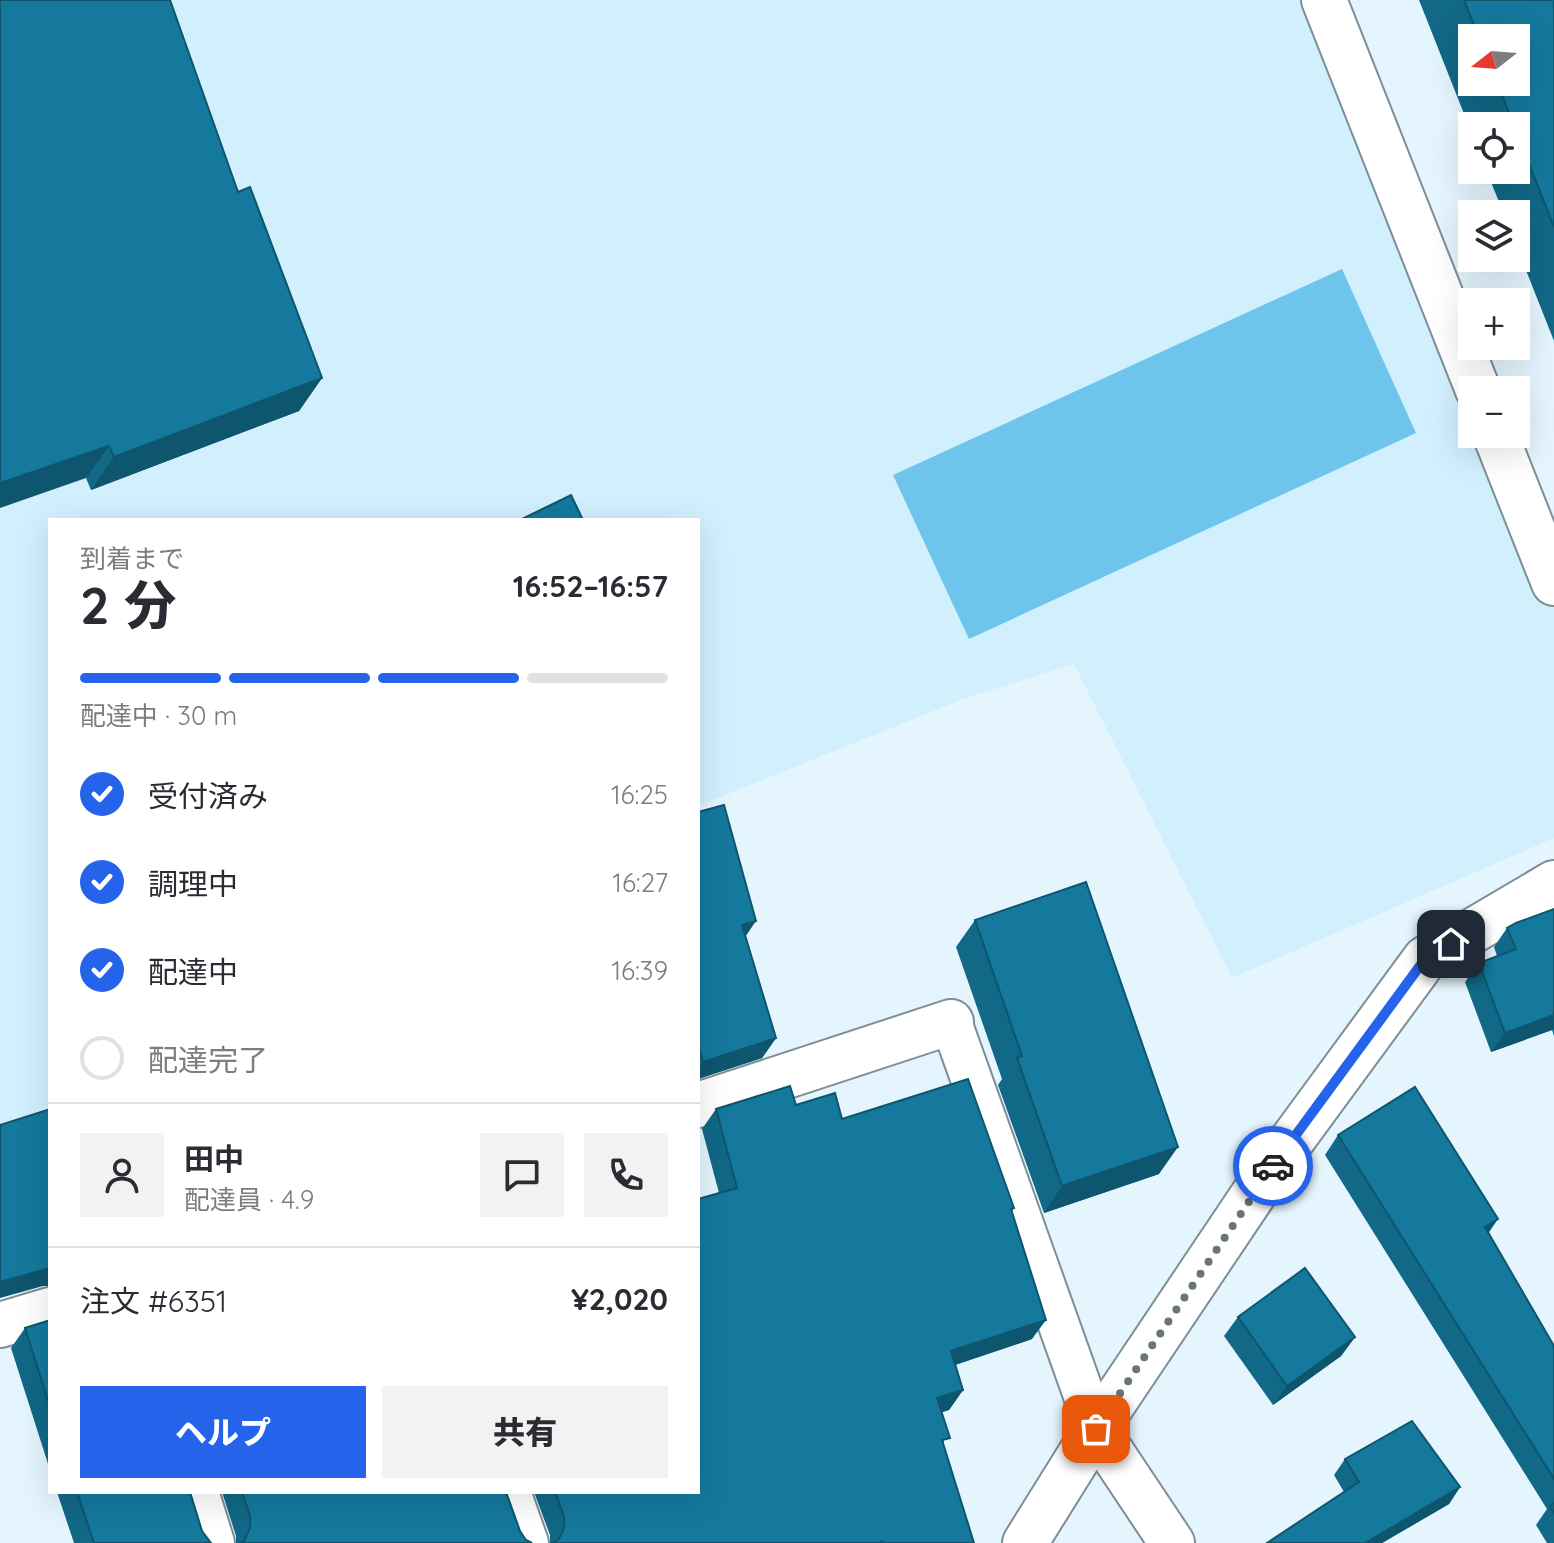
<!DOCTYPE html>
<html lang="ja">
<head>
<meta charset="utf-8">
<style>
  body { margin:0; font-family:Quicksand,"Noto Sans JP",sans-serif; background:#f2f2f3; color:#2b2b33; height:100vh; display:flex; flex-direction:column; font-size:30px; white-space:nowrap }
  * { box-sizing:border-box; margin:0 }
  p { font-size:26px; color:#7c7c81 }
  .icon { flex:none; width:44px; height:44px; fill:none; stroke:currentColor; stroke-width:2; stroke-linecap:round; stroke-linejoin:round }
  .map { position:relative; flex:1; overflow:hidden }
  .details { position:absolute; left:48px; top:518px; width:652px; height:976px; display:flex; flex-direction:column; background:#fff; border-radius:0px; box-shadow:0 8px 32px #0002 }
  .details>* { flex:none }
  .needle { width:52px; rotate:253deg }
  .fabs { position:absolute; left:1458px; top:24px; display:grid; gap:16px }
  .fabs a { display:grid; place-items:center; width:72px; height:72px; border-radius:0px; background:#fff; box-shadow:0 8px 32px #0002; font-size:40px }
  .pin { position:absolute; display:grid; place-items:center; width:68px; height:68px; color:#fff; margin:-34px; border-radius:16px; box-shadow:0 4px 12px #0006 }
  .courier { position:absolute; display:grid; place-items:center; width:80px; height:80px; margin:-40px; border:6px solid #2563eb; border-radius:50%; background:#fff; color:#222; box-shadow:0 2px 10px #0007 }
  .summary em { font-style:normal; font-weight:800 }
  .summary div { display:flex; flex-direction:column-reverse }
  .summary { display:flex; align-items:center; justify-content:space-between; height:136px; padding:0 32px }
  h1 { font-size:52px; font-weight:800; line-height:60px }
  .bar { display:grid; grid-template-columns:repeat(4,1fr); gap:12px 8px; align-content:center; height:96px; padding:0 32px }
  .bar i { height:10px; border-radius:6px; background:#e1e1e2 }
  .bar .current { background:#2563eb }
  .bar p { grid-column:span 4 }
  .line { display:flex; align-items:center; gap:20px; padding:0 32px; border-top:2px solid #e1e1e2 }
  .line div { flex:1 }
  .round { display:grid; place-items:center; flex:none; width:84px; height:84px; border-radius:0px; background:#f2f2f3 }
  ol { padding:0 32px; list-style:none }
  li { display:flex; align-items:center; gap:24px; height:88px }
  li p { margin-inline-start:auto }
  li .icon { padding:8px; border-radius:50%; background:#2563eb; color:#fff; stroke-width:4 }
  li:last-child { color:#7c7c81 }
  li i { width:44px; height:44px; border:4px solid #e1e1e2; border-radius:50% }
  .button { display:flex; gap:16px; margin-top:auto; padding:16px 32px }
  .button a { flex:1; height:92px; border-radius:0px; background:#2563eb; color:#fff; font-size:32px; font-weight:800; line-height:92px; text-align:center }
  .button a+a { background:#f2f2f3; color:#2b2b33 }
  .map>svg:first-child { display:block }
</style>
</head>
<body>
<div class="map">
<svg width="1554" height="1543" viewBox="0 0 1554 1543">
  <rect width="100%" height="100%" fill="#e4f5fd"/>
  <path fill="#d2effd" d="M0,0H1317L1472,390V434H1490L1554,596V838L1232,978L1074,664L963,699L698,806V520H50V1107L0,1124Z"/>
  <path fill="#6ec5ec" d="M1342,269L1416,433L969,639L893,475Z"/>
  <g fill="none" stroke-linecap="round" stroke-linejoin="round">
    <g stroke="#7c8e97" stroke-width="44">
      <g id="service">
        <path d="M951,1022L1096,1429"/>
        <path d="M510,1492L528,1543"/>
      </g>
    </g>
    <g stroke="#7c8e97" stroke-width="48">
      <g id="minor">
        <path d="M1324,0L1478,390"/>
        <path d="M1495,434L1554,583"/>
        <path d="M698,1105L951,1022"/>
        <path d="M0,1325L50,1310"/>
        <path d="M1096,1429L1172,1543"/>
        <path d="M196,1492L212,1543"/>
        <path d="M1025,1543L1096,1429L1265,1177L1425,959L1554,883"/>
      </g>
    </g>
    <use href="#service" stroke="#fff" stroke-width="40"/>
    <use href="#minor" stroke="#fff" stroke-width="44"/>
  </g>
  <g fill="#116887" fill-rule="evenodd">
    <path d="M1419,0H1554V341L1516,245V214H1504L1486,170H1516V126H1472V134ZM1472,38H1516V82H1472Z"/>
    <path d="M238,192L322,378L299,411L91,490L86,478Z"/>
    <path d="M698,812L776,1038L762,1058L698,1079Z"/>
    <path d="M1554,909V1036L1552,1030L1491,1052L1465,982L1479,963L1497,956L1494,947L1507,928Z"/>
    <path d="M975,920L1159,1174L1044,1213L998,1085L1002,1079L956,947Z"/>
    <path d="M796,1105L842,1119L1014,1208L1012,1211L1032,1339L955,1365L963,1390L949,1410L942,1412L944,1446L974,1543H550V1535L534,1492H698L719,1193L702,1129L716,1109Z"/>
    <path d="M1338,1135L1488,1233L1554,1346V1543H1547L1536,1525L1547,1509L1325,1155Z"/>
    <path d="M1238,1317L1355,1337L1341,1356L1273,1405L1224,1336Z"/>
    <path d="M50,1320V1470L11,1348L25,1328Z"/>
    <path d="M1345,1459L1460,1487L1449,1504L1382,1543H1267L1344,1492L1334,1475Z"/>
    <path d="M57,1492H190L202,1531L211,1543H74Z"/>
    <path d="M222,1492H506L520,1531L526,1540L532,1543H236V1536Z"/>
  </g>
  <g fill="#0e556e">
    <path d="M322,378L299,411L91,490L114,457Z"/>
    <path d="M109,446L86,478L0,508V483Z"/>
    <path d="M756,921L743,940L742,925Z"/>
    <path d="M1554,1015V1027L1552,1030L1491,1052L1505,1033Z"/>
    <path d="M776,1038L762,1058L698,1079V1070L703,1062Z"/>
    <path d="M1178,1147L1159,1174L1044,1213L1062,1186Z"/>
    <path d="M1498,1219L1485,1238V1227Z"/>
    <path d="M50,1268V1286H43L0,1298V1282Z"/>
    <path d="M1046,1320L1032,1339L937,1371L951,1351Z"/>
    <path d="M1355,1337L1341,1356L1273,1405L1287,1386Z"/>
    <path d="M963,1390L949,1410L923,1418L937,1398Z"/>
    <path d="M1460,1487L1449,1504L1382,1543H1366Z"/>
  </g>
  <g fill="#14799d" stroke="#0e556e" stroke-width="2">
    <path d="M0,0H170L238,192L250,187L322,378L114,457L109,446L0,483Z"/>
    <path d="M1464,0H1554V227L1516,131V126H1514L1497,82H1516V38H1479Z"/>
    <path d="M571,495L583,520H520Z"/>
    <path d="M724,805L756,921L742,925L776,1038L703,1062L698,1043V812Z"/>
    <path d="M1086,882L1178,1147L1062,1186L1017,1058L1022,1056L975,920Z"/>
    <path d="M1554,909V1015L1505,1033L1479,963L1516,949L1507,928L1516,923Z"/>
    <path d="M968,1079L1014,1208L1011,1209L1046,1320L951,1351L963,1390L937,1398L950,1438L942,1440L974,1543H884L883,1541L878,1543H552L559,1539L564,1528V1516L555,1492H698V1199L737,1188L716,1109L790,1086L796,1105L835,1093L842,1119Z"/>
    <path d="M1415,1087L1498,1219L1485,1227L1554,1346V1479L1338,1135Z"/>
    <path d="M50,1109V1268L0,1282V1125Z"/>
    <path d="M1305,1268L1355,1337L1287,1386L1238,1317Z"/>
    <path d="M50,1320V1407L25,1328Z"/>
    <path d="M1412,1421L1460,1487L1367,1542L1368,1543H1267L1359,1482L1345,1459Z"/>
    <path d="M77,1492H190L202,1531L211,1543H94Z"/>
    <path d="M242,1492H506L520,1531L526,1540L532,1543H240L244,1541L250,1528V1516Z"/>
    <path d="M1554,1503V1513L1550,1506Z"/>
  </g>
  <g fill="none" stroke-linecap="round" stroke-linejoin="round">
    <path stroke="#6a757a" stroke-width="8" stroke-dasharray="0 14.4" d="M1096,1429L1273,1166"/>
    <path stroke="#2563eb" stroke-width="10" d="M1273,1166L1425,959L1451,944"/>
  </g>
</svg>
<div class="fabs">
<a><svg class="needle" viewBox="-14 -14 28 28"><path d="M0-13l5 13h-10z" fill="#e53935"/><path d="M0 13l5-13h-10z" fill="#7c7c81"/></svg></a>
<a><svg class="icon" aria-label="locate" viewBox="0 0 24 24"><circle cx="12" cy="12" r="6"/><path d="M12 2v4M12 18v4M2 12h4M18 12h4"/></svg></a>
<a><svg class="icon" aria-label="layers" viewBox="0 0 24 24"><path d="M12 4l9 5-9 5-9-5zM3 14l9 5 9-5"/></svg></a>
<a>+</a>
<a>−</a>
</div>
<div class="pin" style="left:1096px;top:1429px;background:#ea580c"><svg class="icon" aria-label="bag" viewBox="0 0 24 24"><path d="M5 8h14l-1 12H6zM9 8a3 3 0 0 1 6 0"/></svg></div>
<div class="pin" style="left:1451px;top:944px;background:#1f2937"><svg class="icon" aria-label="home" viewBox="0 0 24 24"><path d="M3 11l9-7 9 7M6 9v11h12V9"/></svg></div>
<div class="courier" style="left:1273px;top:1166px"><svg class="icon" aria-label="car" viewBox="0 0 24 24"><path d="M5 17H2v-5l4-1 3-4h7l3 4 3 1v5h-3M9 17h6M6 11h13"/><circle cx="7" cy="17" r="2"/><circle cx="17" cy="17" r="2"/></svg></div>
<section class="details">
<div class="summary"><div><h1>2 分</h1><p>到着まで</p></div><em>16:52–16:57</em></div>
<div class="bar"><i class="current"></i><i class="current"></i><i class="current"></i><i></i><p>配達中 · 30 m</p></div>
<ol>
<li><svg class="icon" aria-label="check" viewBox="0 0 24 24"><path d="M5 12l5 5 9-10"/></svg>受付済み<p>16:25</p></li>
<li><svg class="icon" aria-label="check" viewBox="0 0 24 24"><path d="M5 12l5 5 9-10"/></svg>調理中<p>16:27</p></li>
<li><svg class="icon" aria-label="check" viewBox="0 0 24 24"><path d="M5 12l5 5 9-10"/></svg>配達中<p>16:39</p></li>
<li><i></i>配達完了</li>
</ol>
<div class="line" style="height:144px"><a class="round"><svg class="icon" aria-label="person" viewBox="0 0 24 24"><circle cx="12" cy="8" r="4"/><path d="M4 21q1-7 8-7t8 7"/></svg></a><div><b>田中</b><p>配達員 · 4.9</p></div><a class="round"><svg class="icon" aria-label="chat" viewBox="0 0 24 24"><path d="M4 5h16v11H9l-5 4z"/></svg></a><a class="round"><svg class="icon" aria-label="phone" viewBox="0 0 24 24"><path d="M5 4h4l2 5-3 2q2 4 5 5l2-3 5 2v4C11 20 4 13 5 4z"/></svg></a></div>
<div class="line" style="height:104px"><div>注文 #6351</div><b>¥2,020</b></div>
<div class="button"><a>ヘルプ</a><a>共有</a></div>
</section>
</div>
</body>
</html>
